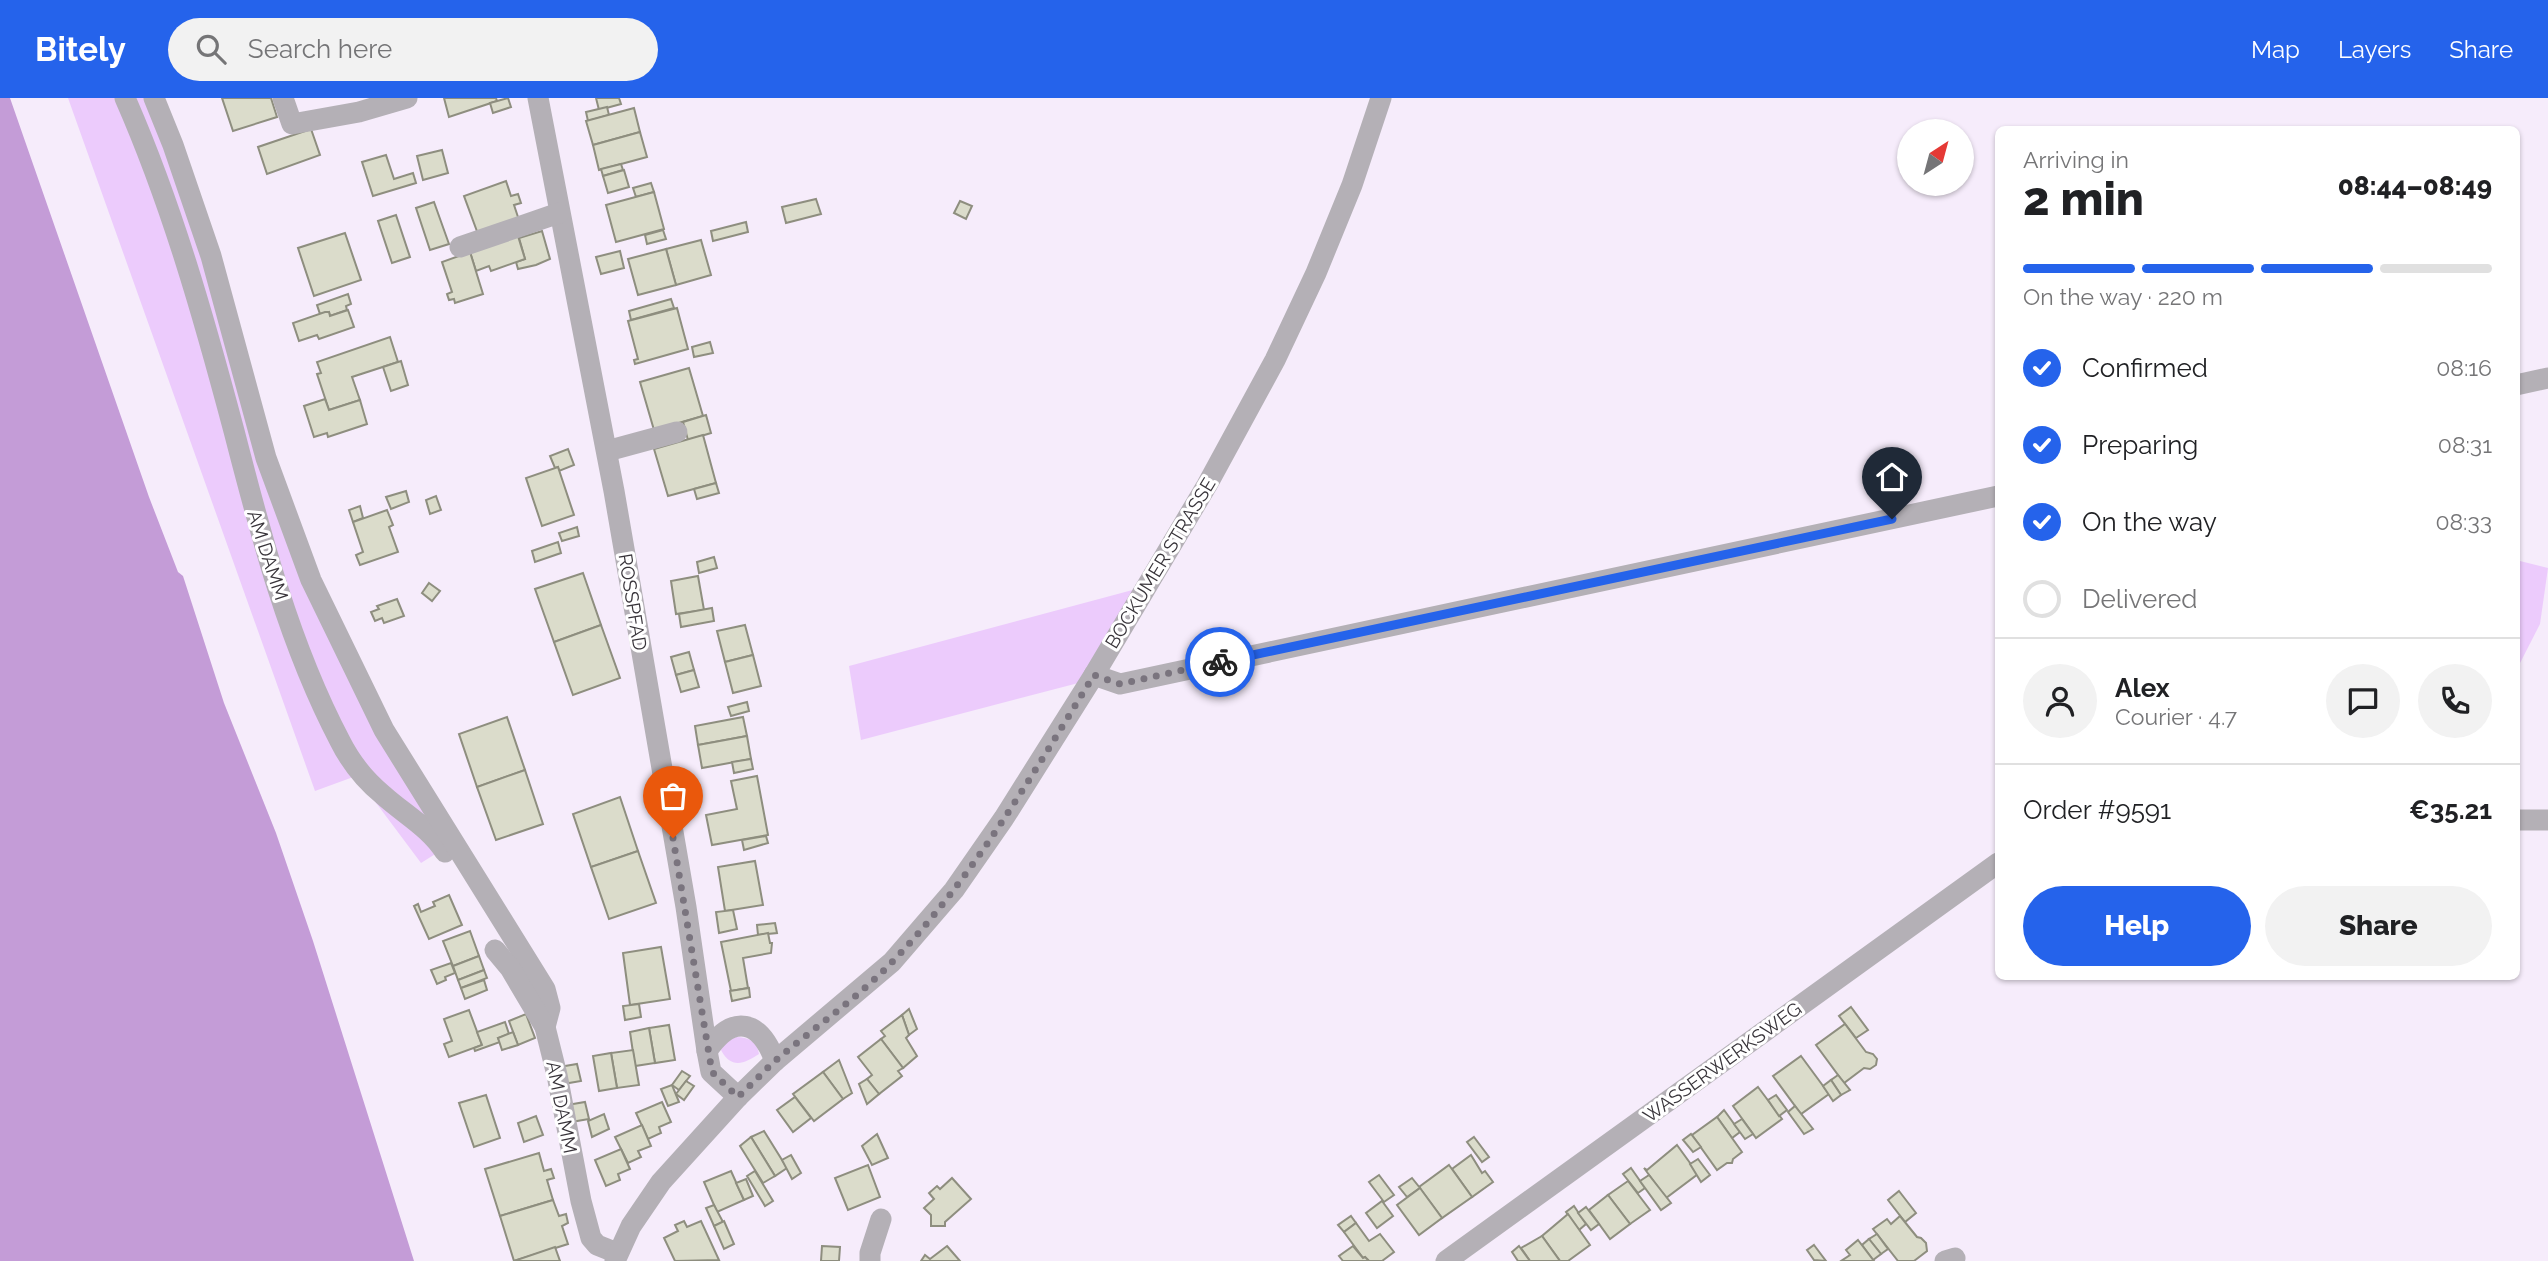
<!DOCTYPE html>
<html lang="en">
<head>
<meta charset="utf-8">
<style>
  body { margin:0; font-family:Raleway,sans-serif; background:#f2f2f2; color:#202124; height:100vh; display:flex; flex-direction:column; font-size:26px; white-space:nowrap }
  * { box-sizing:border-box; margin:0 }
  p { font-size:23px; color:#757577 }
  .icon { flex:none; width:38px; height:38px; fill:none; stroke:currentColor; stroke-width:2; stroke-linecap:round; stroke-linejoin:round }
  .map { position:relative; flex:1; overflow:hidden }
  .panel { position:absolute; left:1995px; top:28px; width:525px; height:854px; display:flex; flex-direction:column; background:#fff; border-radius:10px; box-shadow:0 2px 5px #0004 }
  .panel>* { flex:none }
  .needle { width:46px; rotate:36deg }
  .buttons { position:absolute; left:1897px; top:21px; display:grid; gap:14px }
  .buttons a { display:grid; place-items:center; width:77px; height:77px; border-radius:50%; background:#fff; box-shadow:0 2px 5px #0004; font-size:35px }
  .pin { position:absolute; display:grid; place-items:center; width:60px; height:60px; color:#fff; margin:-72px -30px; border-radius:50% 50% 50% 0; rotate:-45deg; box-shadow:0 0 7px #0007 }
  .pin .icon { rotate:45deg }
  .courier { position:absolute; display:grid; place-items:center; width:70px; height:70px; margin:-35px; border:5px solid #2563eb; border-radius:50%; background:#fff; color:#222; box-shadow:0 2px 9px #0007 }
  .headline em { font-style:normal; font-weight:800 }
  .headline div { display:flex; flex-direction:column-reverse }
  .headline { display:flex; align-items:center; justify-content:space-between; height:119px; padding:0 28px }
  h1 { font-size:46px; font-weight:800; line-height:52px }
  .bar { display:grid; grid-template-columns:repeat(4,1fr); gap:10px 7px; align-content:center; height:84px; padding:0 28px }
  .bar i { height:9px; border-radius:5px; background:#e0e0e0 }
  .bar .selected { background:#2563eb }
  .bar p { grid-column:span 4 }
  .line { display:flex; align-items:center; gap:18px; padding:0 28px; border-top:2px solid #e0e0e0 }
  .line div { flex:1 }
  .round { display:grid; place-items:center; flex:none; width:74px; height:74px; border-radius:37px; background:#f2f2f2 }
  ol { padding:0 28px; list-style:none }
  li { display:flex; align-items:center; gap:21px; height:77px }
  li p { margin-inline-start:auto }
  li .icon { padding:7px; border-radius:50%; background:#2563eb; color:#fff; stroke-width:4 }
  li:last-child { color:#757577 }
  li i { width:38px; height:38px; border:4px solid #e0e0e0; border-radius:50% }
  .action { display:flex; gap:14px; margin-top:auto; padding:14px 28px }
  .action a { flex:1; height:80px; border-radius:42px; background:#2563eb; color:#fff; font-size:28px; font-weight:800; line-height:80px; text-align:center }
  .action a+a { background:#f2f2f2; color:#202124 }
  header { display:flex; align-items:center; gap:42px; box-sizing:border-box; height:98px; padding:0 35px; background:#2563eb; color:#fff }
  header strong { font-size:33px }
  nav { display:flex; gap:38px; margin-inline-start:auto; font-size:24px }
  .search { width:490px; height:63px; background:#f2f2f2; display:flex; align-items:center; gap:18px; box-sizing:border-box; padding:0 24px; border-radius:38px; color:#757577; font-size:26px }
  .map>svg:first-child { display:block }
</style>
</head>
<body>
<header>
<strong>Bitely</strong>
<div class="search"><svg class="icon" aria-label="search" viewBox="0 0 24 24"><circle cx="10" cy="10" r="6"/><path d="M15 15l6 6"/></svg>Search here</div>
<nav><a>Map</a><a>Layers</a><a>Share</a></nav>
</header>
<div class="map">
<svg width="2548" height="1163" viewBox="0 0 2548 1163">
  <rect width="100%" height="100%" fill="#f6ecfb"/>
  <g fill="#eccbfc">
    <path d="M68,0H147L183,92L262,361L448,748L421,765L356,678L315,693Z"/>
    <path d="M2516,462L2548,470L2540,526L2517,571Z"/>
    <path d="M1140,490L1086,583L861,642L849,568Z"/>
    <path d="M736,939C749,939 757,944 759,956C744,966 731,971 721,952L724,945Z"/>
  </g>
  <path fill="#c49cd7" d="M0,0H10L149,399L178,474L183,478L224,605L276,735L313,843L414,1163H0Z"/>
  <g fill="#dbdccb" stroke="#8e8e7f" stroke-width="2">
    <path d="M222,0H271L277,19L233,33Z"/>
    <path d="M444,0H496L497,3L449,19Z"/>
    <path d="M508,0L511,9L493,15L490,5Z"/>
    <path d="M596,0H619L621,6L599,12Z"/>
    <path d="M607,9L609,17L588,23L586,14Z"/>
    <path d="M634,10L640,34L593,47L586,23Z"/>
    <path d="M311,31L320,57L267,76L258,49Z"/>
    <path d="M640,34L647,59L599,72L593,47Z"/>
    <path d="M442,52L448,75L423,82L417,58Z"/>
    <path d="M386,57L394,81L413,75L416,85L373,98L362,64Z"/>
    <path d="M621,66L623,72L603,78L601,71Z"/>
    <path d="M624,72L629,89L608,95L603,78Z"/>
    <path d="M506,83L511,98L518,96L521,105L514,107L519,122L478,136L464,98Z"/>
    <path d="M651,85L654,94L636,99L633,90Z"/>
    <path d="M654,94L664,131L616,144L606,107Z"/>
    <path d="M816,101L821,116L786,125L782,109Z"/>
    <path d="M960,103L972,108L966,121L954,115Z"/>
    <path d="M434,104L449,146L430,152L416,110Z"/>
    <path d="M396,117L410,159L392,165L378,123Z"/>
    <path d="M746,124L748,134L713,143L711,133Z"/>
    <path d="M663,132L666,141L647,146L645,137Z"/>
    <path d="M542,133L550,161L536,167L518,171L516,164L525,161L519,140Z"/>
    <path d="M345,135L361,182L314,198L298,150Z"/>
    <path d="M518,138L525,161L491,173L489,168L476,173L470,154Z"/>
    <path d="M701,142L711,177L676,187L666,151Z"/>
    <path d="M666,151L676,187L638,197L628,161Z"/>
    <path d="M620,153L624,170L601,176L596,159Z"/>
    <path d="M470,154L483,196L455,205L454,201L449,202L447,196L452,194L442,164Z"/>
    <path d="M348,196L351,206L346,208L347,212L330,218L329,214L320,216L317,207Z"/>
    <path d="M671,201L674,210L631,222L629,213Z"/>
    <path d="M677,210L688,251L635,266L634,262L638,261L628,223Z"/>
    <path d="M348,212L354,229L319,241L317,237L299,243L293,225L325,214H329L330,218Z"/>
    <path d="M390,239L398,264L352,279L360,302L329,312L317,276L321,275L317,264Z"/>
    <path d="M710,244L713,255L694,259L692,249Z"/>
    <path d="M401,263L408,287L391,293L383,269Z"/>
    <path d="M689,270L703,318L654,332L640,284Z"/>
    <path d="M325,301L329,312L360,302L367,326L328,339L327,335L314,339L304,308Z"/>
    <path d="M706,317L711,335L688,342L683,324Z"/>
    <path d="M703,337L716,385L668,398L654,351Z"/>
    <path d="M568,351L574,367L559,373L558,369L555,370L550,358Z"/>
    <path d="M558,369L574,417L542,428L526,380Z"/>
    <path d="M716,385L719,395L697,401L694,391Z"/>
    <path d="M406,393L409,404L391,411L386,399Z"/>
    <path d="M436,398L441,412L430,416L426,402Z"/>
    <path d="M360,408L363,420L353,424L349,412Z"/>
    <path d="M387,412L393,427L389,429L398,454L360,467L356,457L363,454L353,424Z"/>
    <path d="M577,429L579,438L562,443L559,435Z"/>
    <path d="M558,444L561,455L535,464L532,453Z"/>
    <path d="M714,459L717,470L699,475L697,464Z"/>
    <path d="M583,475L601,527L554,544L535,491Z"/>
    <path d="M698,478L704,512L676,516L671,483Z"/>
    <path d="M429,485L440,493L432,503L422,495Z"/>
    <path d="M397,501L404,518L384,525L382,520L375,523L371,514L379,511L377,508Z"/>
    <path d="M712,510L714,523L681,529L679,516Z"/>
    <path d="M601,527L620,580L573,597L554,544Z"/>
    <path d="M745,527L753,557L725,564L717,533Z"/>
    <path d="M689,554L694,572L676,577L671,559Z"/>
    <path d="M753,557L761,588L733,595L725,564Z"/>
    <path d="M694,572L699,589L681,594L676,577Z"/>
    <path d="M747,604L749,613L731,618L728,609Z"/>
    <path d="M507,619L525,672L477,689L459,636Z"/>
    <path d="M743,619L747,638L698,647L695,628Z"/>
    <path d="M747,638L751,661L702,670L698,647Z"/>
    <path d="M751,661L753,671L734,675L732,664Z"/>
    <path d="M525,672L543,726L496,742L477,689Z"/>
    <path d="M757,678L768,737L712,747L706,717L737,711L731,683Z"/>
    <path d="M620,699L638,753L591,769L573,716Z"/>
    <path d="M766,738L768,745L744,752L742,742Z"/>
    <path d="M638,753L656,805L609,821L591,769Z"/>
    <path d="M755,763L763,807L725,813L718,769Z"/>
    <path d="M449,797L462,827L429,841L414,808L418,806L421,814L435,808L433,804Z"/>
    <path d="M733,812L737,831L719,835L716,814Z"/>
    <path d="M775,825L777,835L758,837L757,827Z"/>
    <path d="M470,833L479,858L453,868L443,843Z"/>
    <path d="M768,835L770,845H772L771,855L743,860L748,890L731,893L721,844Z"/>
    <path d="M661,849L670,901L630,907L623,855Z"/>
    <path d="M479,858L484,872L458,882L453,868Z"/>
    <path d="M451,865L455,875L445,879L446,882L437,886L431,872Z"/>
    <path d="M484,872L487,880L461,890L458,882Z"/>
    <path d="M484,882L487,892L465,901L461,890Z"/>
    <path d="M749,890L750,899L732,903L730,893Z"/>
    <path d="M639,906L641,919L625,922L623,908Z"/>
    <path d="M1851,909L1868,932L1856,940L1839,918Z"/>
    <path d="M909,911L917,931L909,937L902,917Z"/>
    <path d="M469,912L482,947L449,959L444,946L452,943L444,921Z"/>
    <path d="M526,916L535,940L518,947L509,923Z"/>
    <path d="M902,917L909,937L906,940L917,958L903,970L881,941L885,938L881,933Z"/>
    <path d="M505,924L509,936L498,940L500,944L475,953L474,950L482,947L477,934Z"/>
    <path d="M1845,926L1866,954L1873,956L1877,961L1876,967L1870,971L1864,970L1844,985L1816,947Z"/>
    <path d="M669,927L675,962L655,965L649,930Z"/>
    <path d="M649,930L655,965L635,968L630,934Z"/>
    <path d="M513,934L518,947L502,952L498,940Z"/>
    <path d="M881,941L903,970L898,973L902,978L879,996L867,981L872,977L858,959Z"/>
    <path d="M633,952L639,987L617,990L611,955Z"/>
    <path d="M611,955L617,990L599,993L593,958Z"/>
    <path d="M1801,958L1829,996L1801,1016L1773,978Z"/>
    <path d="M839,962L852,995L843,1001L823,974Z"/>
    <path d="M577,966L581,983L563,986L559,969Z"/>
    <path d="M682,973L690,978L679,992L672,987Z"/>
    <path d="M823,974L843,1001L814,1023L793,996Z"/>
    <path d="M1838,977L1850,992L1841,997L1831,982Z"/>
    <path d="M867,981L879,996L867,1006L859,986Z"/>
    <path d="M1831,982L1841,997L1833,1003L1823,988Z"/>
    <path d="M686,983L694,988L684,1002L676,996Z"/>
    <path d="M672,987L679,1004L668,1008L661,991Z"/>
    <path d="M1758,989L1782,1021L1756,1040L1733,1008Z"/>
    <path d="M486,997L500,1040L474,1049L459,1005Z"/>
    <path d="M1776,997L1787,1012L1779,1018L1768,1002Z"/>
    <path d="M795,999L811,1020L793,1034L777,1012Z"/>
    <path d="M585,1004L589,1021L571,1024L567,1007Z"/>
    <path d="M662,1004L671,1024L659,1029L661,1035L648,1041L636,1015Z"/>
    <path d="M1795,1008L1813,1031L1804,1036L1788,1014Z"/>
    <path d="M1724,1012L1740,1034L1732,1040L1717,1019Z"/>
    <path d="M604,1016L609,1031L592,1039L588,1023Z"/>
    <path d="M536,1018L543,1037L524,1044L518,1025Z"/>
    <path d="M1717,1019L1742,1054L1733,1061L1732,1065H1727L1717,1072L1692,1037Z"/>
    <path d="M1742,1021L1753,1036L1745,1041L1734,1026Z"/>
    <path d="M642,1027L651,1048L638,1053L641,1059L628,1065L615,1039Z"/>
    <path d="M764,1033L787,1070L775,1078L751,1039Z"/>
    <path d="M877,1036L888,1060L872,1067L862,1048Z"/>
    <path d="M1691,1036L1701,1049L1693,1054L1683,1042Z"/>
    <path d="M751,1039L775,1078L763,1085L740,1048Z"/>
    <path d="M1474,1039L1489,1059L1482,1064L1467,1044Z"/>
    <path d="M1677,1047L1698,1076L1666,1100L1644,1070L1647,1072Z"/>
    <path d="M621,1051L630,1071L618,1076L620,1082L606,1088L595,1062Z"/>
    <path d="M539,1055L544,1073L551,1071L554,1080L547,1082L553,1102L500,1118L485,1071Z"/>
    <path d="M791,1057L801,1075L792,1081L782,1062Z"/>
    <path d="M1471,1057L1482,1075L1485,1073L1493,1084L1472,1099L1452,1071Z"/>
    <path d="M1698,1061L1710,1077L1701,1084L1690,1066Z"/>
    <path d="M868,1067L880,1099L848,1112L835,1080Z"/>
    <path d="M1449,1067L1472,1099L1442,1120L1419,1089Z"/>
    <path d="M1631,1070L1645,1090L1638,1095L1623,1076Z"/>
    <path d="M731,1073L744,1102L717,1114L704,1084Z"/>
    <path d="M755,1073L773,1103L765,1108L747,1078Z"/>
    <path d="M1379,1077L1394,1097L1384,1104L1369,1084Z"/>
    <path d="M1649,1077L1671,1105L1661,1112L1640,1083Z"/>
    <path d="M952,1080L971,1101L945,1124V1128H931V1117L924,1110L934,1101L929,1095L937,1088L940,1091Z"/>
    <path d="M1412,1080L1420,1090L1407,1099L1399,1089Z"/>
    <path d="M746,1081L753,1098L744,1102L736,1085Z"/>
    <path d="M1628,1083L1650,1112L1630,1126L1608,1097Z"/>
    <path d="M1420,1090L1442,1120L1419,1137L1397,1107Z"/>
    <path d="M1899,1093L1916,1115L1905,1124L1888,1102Z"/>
    <path d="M1608,1097L1630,1126L1610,1141L1589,1112Z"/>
    <path d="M553,1102L559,1118L566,1116L568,1125L562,1128L568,1146L514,1163L500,1118Z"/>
    <path d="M1382,1103L1393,1118L1377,1130L1366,1115Z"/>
    <path d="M714,1107L723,1124L714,1128L706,1110Z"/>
    <path d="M1574,1108L1586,1126L1579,1132L1566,1114Z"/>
    <path d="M1586,1109L1599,1126L1591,1132L1578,1115Z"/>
    <path d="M1568,1116L1590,1147L1568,1163H1560L1542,1138Z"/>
    <path d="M1351,1118L1356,1125L1344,1134L1338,1127Z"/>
    <path d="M1900,1118L1917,1139L1921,1140L1926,1145L1927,1153L1914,1163H1898L1873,1131L1887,1121L1891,1126Z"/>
    <path d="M684,1123L687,1129L701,1123L719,1162L675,1163L664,1140L678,1133L675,1127Z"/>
    <path d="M724,1123L734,1146L724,1151L714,1128Z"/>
    <path d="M1356,1125L1369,1143L1380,1136L1394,1154L1382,1163H1369L1365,1159L1363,1160L1344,1134Z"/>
    <path d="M1877,1136L1888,1151L1881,1156L1869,1141Z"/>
    <path d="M1542,1138L1560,1163H1530L1521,1150Z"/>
    <path d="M1869,1141L1881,1156L1873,1162L1862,1147Z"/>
    <path d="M1858,1142L1874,1163H1841L1850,1157L1846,1152Z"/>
    <path d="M1814,1147L1826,1163L1814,1162L1807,1152Z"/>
    <path d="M822,1148L840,1149L839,1163H821Z"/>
    <path d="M947,1148L960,1163H921L925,1157L930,1161Z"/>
    <path d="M1353,1148L1363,1160L1365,1159L1369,1163H1343L1339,1158Z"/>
    <path d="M1519,1148L1530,1163H1518L1512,1154Z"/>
    <path d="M555,1149L560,1163H514Z"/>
  </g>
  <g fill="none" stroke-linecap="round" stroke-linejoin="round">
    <g stroke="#b4b0b6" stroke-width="21">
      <path d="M125,0C172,107 204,220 234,333C261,438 289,546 340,643C350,663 366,683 383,697C404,716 430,730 445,754"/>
      <path d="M154,0L173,47L211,158L266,360L311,482L384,632L545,891L550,910L545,929"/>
      <path d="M283,0L292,26L359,14L407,0"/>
      <path d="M538,0L614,393L686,809L707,953L711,974L738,999"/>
      <path d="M460,149L559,115"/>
      <path d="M2516,287L2548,280"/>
      <path d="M607,353L677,334"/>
      <path d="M1094,577L1120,586L1998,398"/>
      <path d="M2516,722H2548"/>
      <path d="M495,852L510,870L545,929L557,977L581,1103L591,1140L597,1147L617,1155"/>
      <path d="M707,953C733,915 760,922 775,963"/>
      <path d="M615,1163L631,1128L661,1084L738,999L775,963L892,864L954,792L1004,720L1094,577L1207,387L1275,262L1316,175L1352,87L1381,0"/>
      <path d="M870,1163V1155L881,1121"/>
      <path d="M1446,1163L1998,765"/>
      <path d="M1945,1163L1955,1160"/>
    </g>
  </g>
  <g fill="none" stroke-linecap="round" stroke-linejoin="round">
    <path stroke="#7a747e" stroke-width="7" stroke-dasharray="0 12.6" d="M673,740L712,974L738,999C751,987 763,974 776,962C815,929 858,900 893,863C974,779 1033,675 1094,577L1120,586L1220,564"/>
    <path stroke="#2563eb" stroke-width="9" d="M1220,564L1892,421"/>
  </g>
  <g text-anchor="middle" stroke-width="6" stroke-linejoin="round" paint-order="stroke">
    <g font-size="19" fill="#38343a" stroke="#fff">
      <text transform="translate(268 457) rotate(72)" y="7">AM DAMM</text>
      <text transform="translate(1160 465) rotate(-59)" y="7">BOCKUMER STRASSE</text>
      <text transform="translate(633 504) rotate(81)" y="7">ROSSPFAD</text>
      <text transform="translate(1722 964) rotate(-36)" y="7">WASSERWERKSWEG</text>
      <text transform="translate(562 1009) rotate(79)" y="7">AM DAMM</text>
    </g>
  </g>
</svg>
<div class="buttons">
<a><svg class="needle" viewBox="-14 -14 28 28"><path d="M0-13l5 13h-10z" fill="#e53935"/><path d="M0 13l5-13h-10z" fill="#757577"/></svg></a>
</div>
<div class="pin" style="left:673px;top:740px;background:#ea580c"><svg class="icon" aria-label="bag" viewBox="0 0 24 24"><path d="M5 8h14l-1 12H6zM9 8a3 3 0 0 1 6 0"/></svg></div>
<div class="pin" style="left:1892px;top:421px;background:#1f2937"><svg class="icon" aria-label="home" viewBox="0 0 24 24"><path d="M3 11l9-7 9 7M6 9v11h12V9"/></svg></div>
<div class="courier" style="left:1220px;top:564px"><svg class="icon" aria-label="bike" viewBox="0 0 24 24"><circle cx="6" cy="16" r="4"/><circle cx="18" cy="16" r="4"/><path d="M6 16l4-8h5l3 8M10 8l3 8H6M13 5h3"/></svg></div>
<section class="panel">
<div class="headline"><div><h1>2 min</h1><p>Arriving in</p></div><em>08:44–08:49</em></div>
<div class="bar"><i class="selected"></i><i class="selected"></i><i class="selected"></i><i></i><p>On the way · 220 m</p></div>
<ol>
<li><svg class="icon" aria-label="check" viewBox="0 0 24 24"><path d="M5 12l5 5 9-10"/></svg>Confirmed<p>08:16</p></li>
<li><svg class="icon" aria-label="check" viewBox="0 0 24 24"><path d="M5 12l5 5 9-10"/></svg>Preparing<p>08:31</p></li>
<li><svg class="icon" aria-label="check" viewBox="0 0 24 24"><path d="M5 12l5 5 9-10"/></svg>On the way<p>08:33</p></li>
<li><i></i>Delivered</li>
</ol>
<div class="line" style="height:126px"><a class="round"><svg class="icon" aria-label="person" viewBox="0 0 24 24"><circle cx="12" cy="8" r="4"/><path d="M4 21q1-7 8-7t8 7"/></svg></a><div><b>Alex</b><p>Courier · 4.7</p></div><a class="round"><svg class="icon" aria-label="chat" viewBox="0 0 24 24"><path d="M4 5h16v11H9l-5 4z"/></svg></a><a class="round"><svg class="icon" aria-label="phone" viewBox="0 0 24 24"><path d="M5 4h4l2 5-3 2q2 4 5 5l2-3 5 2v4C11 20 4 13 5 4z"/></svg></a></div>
<div class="line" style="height:91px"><div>Order #9591</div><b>€35.21</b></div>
<div class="action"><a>Help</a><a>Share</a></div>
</section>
</div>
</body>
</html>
